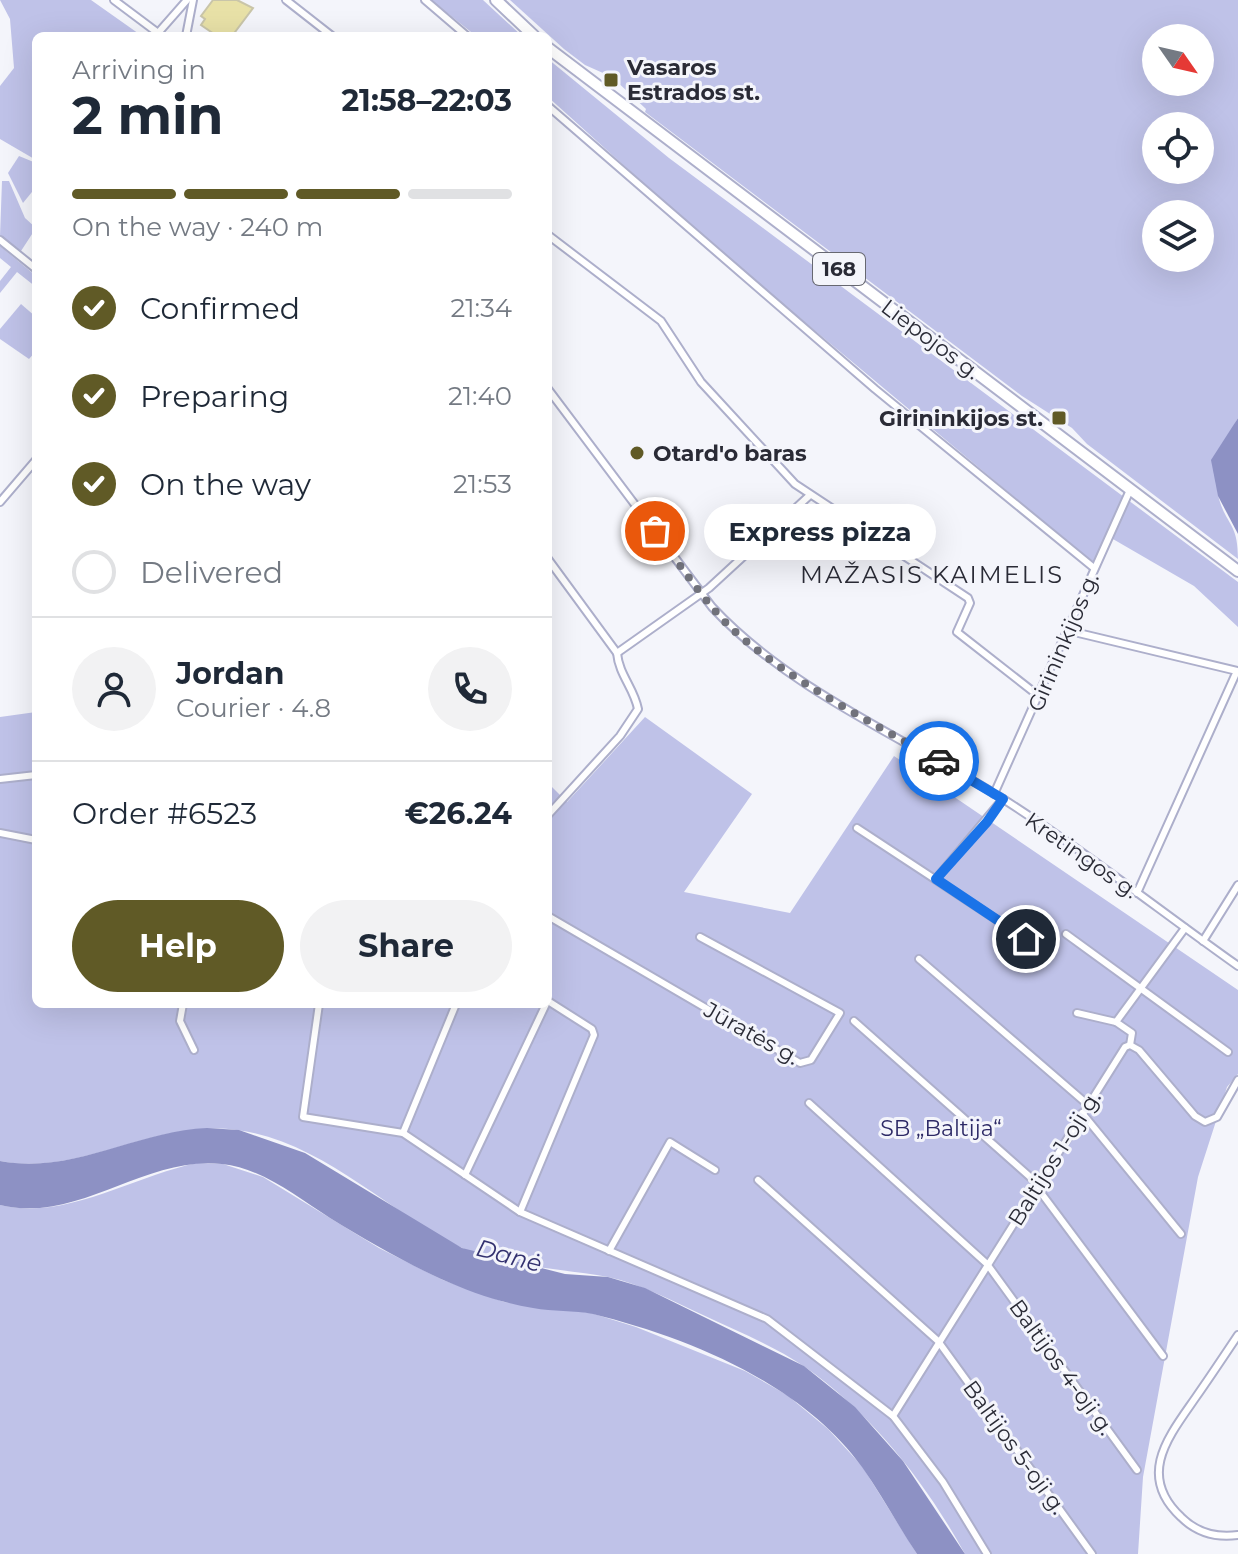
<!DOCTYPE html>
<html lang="en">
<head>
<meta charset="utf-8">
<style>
  body { margin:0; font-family:Montserrat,sans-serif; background:#f2f2f3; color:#1f2937; height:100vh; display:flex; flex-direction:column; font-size:30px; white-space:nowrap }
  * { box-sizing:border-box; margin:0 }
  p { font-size:26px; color:#747a83 }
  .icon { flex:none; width:44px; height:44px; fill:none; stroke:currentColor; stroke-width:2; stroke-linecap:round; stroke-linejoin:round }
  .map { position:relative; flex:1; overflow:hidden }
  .drawer { position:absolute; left:32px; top:32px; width:520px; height:976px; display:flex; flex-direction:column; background:#fff; border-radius:12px; box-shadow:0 8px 32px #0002 }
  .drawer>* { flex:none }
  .needle { width:52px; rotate:124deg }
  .tools { position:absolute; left:1142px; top:24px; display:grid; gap:16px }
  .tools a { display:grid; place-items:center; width:72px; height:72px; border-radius:50%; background:#fff; box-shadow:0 8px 32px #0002; font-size:40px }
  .pin { position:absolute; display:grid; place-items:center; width:68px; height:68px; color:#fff; margin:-34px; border:4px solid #fff; border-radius:50%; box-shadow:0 2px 8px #0007 }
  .courier { position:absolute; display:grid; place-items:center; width:80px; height:80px; margin:-40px; border:6px solid #1a73e8; border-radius:50%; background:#fff; color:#222; box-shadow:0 2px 10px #0007 }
  .bubble { position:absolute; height:56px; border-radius:28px; background:#fff; box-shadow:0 8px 32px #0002; font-size:26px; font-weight:700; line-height:56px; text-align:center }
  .head em { font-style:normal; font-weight:700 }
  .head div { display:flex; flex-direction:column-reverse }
  .head { display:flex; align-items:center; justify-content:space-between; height:136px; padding:0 40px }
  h1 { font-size:52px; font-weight:700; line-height:60px }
  .bar { display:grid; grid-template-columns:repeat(4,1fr); gap:12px 8px; align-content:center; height:96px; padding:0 40px }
  .bar i { height:10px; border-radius:6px; background:#e0e1e3 }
  .bar .selected { background:#605a26 }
  .bar p { grid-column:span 4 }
  .line { display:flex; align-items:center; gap:20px; padding:0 40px; border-top:2px solid #e0e1e3 }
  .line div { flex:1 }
  .round { display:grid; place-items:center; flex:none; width:84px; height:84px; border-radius:42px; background:#f2f2f3 }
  ol { padding:0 40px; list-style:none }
  li { display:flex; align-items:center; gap:24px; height:88px }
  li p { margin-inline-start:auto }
  li .icon { padding:8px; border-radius:50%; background:#605a26; color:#fff; stroke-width:4 }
  li:last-child { color:#747a83 }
  li i { width:44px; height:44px; border:4px solid #e0e1e3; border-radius:50% }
  .cta { display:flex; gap:16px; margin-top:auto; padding:16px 40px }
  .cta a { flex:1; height:92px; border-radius:48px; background:#605a26; color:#fff; font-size:32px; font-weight:700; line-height:92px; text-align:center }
  .cta a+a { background:#f2f2f3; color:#1f2937 }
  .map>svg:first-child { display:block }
</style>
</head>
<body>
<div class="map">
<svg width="1238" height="1554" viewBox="0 0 1238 1554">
  <rect width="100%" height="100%" fill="#f4f5fb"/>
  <g fill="#bfc2e8" fill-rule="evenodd">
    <path d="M0,0H91L142,36H36V160L0,139V86L14,68L10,19Z"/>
    <path d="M431,0H483L522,36H476Z"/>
    <path d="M510,0H1238V418C1229,430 1215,485 1219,499C1227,526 1238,523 1238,559L1087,444L1072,428L1022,396L645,112L646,109L612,77L585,65L564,49ZM1156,38H1200V82H1156ZM1156,126H1200V170H1156ZM1156,214H1200V258H1156Z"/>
    <path d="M548,59L669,158L1238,582V627L1194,586L1106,535L1093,563L711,244L548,97Z"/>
    <path d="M19,156L36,163V187L23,203L8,173Z"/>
    <path d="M2,181H9L25,218L36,228L21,251L0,236Z"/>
    <path d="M0,246L36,276V287L17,272L0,293V281L11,267L0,258Z"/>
    <path d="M21,304L36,317V351L29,359L0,339V329Z"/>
    <path d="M36,712V1004H548V783L567,802L645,717L752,794L684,892L790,913L894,756L1238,990V1074L1227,1087L1198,1177L1143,1477L1138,1554H965C926,1483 872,1414 805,1367C774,1346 737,1331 703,1315C673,1301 641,1284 608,1277C564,1269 501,1266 460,1247C387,1211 321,1141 237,1130C151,1119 83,1177 0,1161V717Z"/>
    <path d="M197,1163L223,1164L263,1177L379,1248L443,1280L504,1302L591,1313L636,1327L745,1371L787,1395L828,1429L862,1466L917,1554H0V1205C66,1221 133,1176 197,1163Z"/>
  </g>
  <g fill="#8d91c4">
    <path d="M1238,418V534L1218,496L1211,460Z"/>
    <path d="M207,1128L239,1130L305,1153L462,1248L565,1274L608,1277L645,1288L804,1366L855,1407L903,1461L965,1554H917C898,1526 882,1495 862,1467C802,1384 690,1338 593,1314C574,1310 553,1312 533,1308C502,1303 470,1292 441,1279C402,1261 366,1240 330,1218C297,1197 262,1168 222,1164C145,1155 79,1224 0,1205V1161C72,1175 136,1131 207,1128Z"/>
  </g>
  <path fill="#e8e1a7" stroke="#c9c5a9" stroke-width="2" d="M213,0H237L253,8L232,36H217L201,25L205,19L201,16Z"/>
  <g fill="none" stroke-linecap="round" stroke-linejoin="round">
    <g stroke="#adafcb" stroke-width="10">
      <g id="minor">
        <path d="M114,0L162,36"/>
        <path d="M286,0L332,36"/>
        <path d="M425,0L467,36"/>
        <path d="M158,33L187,0"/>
        <path d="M186,36L193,0"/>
        <path d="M548,106L875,389L1094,568"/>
        <path d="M548,235L661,321L701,382L795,484L968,598L970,603L957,632L1040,697"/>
        <path d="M0,240L36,269"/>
        <path d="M548,389L712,607C788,689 906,739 1000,797C1082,849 1159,910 1238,966"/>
        <path d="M0,502L36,460"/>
        <path d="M548,559L617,653C619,675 634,688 638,709L620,736L548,815"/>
        <path d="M1070,631L1237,671L1137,893"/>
        <path d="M617,653L709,588L810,495"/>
        <path d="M0,779L36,775"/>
        <path d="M994,794L1130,490"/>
        <path d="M857,828L1026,939"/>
        <path d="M0,833L36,840"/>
        <path d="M936,879L1003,799"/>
        <path d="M548,916L800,1063L811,1060L840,1013L700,937"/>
        <path d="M1066,934L1228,1052"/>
        <path d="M1203,941L1238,885"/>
        <path d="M919,959L1087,1104"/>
        <path d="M183,1004L180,1021L194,1050"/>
        <path d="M319,1004L303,1117L403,1133L520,1212L767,1319L893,1416L943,1482L987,1554"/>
        <path d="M1077,1013L1116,1022"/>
        <path d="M854,1021L1038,1184"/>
        <path d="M1130,1045L1132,1033L1116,1022L1185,928"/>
        <path d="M809,1103L987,1264L1137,1470"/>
        <path d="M1082,1113L1181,1234"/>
        <path d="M403,1133L456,1004"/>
        <path d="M465,1175L546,1004"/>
        <path d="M758,1180L938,1341L1092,1554"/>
        <path d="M1036,1186L1163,1356"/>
        <path d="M520,1212L594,1035L592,1029L548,1001"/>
        <path d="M609,1251L670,1142L715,1170"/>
        <path d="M1238,1335C1224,1356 1210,1377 1196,1397C1169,1436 1136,1475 1181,1517C1197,1533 1216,1538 1238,1535"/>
        <path d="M893,1416L1125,1047L1130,1045L1139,1050L1195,1116L1205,1122L1217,1117L1238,1080"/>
      </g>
    </g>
    <g stroke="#adafcb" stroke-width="14">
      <g id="primary">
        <path d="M496,0L534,36"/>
        <path d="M548,48L1238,571"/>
      </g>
    </g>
    <use href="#minor" stroke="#fff" stroke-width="6"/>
    <use href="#primary" stroke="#fff" stroke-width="10"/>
  </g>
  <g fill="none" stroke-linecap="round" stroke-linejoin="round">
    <path stroke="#71727b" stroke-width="8" stroke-dasharray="0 14.4" d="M655,531C679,563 702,599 731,628C786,679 873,723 939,761"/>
    <path stroke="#1a73e8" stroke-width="10" d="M939,761L1003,799L987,822L936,879L1026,939"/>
  </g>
  <g fill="#605a26" stroke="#f4f5fb" stroke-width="3">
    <rect x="603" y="72" width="16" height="16" rx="4"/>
    <rect x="1051" y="410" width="16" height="16" rx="4"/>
    <circle cx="637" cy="453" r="8"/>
  </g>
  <g text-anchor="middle" stroke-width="6" stroke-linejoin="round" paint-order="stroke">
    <rect fill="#f4f5fb" stroke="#676871" stroke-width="2" x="813" y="253" width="52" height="32" rx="6"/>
    <g font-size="20" font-weight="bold" fill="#2a2b36">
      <text x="839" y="276">168</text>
    </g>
    <g font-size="22" font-weight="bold" fill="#2a2b36" stroke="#f4f5fb" text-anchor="start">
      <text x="627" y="75">Vasaros<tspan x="627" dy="25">Estrados st.</tspan></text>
      <text x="1043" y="426" text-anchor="end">Girininkijos st.</text>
      <text x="653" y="461">Otard'o baras</text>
    </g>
    <g font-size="22" fill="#2a2b36" stroke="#f4f5fb">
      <text transform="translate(931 339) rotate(37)" y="8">Liepojos g.</text>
      <text transform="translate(1063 642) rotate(-67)" y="8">Girininkijos g.</text>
      <text transform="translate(1082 855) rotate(35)" y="8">Kretingos g.</text>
      <text transform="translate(752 1033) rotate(29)" y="8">Jūratės g.</text>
      <text transform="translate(1054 1158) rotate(-58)" y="8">Baltijos 1-oji g.</text>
      <text transform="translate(1062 1367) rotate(54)" y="8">Baltijos 4-oji g.</text>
      <text transform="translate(1015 1447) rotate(54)" y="8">Baltijos 5-oji g.</text>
    </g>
    <g font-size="22" fill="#2c2966" stroke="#f4f5fb">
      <text x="941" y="1136">SB „Baltija“</text>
    </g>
    <g font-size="24" letter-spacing="2" fill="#2a2b36" stroke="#f4f5fb">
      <text x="932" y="583">MAŽASIS KAIMELIS</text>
    </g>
    <g font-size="24" font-style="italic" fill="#33316f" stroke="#f4f5fb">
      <text transform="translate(509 1256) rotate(15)" y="8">Danė</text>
    </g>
  </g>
</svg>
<div class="tools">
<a><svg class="needle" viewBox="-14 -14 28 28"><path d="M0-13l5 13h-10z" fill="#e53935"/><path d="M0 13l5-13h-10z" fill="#747a83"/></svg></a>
<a><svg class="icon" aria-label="locate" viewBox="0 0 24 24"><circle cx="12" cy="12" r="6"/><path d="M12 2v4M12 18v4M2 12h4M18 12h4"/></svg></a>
<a><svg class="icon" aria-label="layers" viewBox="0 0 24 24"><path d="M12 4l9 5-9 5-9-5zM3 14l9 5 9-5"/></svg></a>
</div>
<div class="pin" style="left:655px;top:531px;background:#ea580c"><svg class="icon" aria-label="bag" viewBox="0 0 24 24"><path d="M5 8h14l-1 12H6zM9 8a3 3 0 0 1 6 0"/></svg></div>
<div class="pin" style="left:1026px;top:939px;background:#1f2937"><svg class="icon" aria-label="home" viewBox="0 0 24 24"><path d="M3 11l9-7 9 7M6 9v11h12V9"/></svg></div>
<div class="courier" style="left:939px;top:761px"><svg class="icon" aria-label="car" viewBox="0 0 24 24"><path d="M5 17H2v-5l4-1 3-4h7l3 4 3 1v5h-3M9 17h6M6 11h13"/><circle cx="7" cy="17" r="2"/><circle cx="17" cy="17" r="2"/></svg></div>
<div class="bubble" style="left:704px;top:504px;width:232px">Express pizza</div>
<section class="drawer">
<div class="head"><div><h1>2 min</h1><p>Arriving in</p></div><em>21:58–22:03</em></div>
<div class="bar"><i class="selected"></i><i class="selected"></i><i class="selected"></i><i></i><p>On the way · 240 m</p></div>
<ol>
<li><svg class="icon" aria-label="check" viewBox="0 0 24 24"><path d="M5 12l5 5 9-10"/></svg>Confirmed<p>21:34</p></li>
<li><svg class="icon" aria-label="check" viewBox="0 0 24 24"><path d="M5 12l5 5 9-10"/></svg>Preparing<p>21:40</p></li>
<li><svg class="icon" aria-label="check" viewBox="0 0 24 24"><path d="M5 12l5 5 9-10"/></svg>On the way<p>21:53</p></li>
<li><i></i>Delivered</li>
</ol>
<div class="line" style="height:144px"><a class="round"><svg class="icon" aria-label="person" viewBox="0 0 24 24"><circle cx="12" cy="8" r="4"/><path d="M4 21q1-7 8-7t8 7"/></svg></a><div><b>Jordan</b><p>Courier · 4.8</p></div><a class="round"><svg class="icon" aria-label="phone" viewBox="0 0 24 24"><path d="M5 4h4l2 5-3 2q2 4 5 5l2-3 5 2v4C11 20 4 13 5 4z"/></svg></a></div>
<div class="line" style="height:104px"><div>Order #6523</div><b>€26.24</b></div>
<div class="cta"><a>Help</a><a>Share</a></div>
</section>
</div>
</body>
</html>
